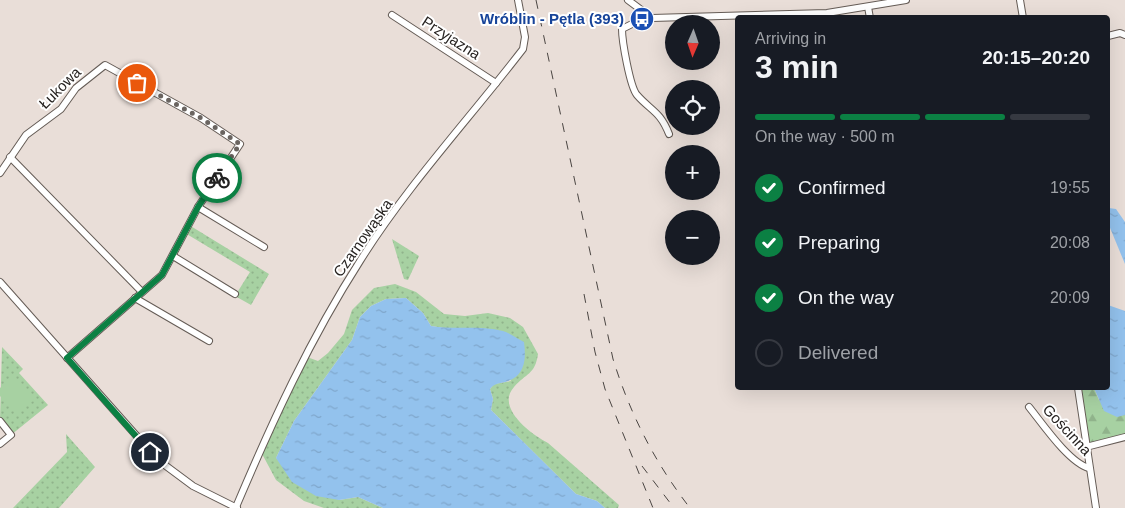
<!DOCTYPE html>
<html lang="en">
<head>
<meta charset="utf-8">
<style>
  body { margin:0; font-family:Helvetica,sans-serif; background:#20242c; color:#f1f3f6; height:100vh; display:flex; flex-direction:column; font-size:19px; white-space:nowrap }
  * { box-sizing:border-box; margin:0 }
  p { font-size:16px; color:#9ea1a6 }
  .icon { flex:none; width:28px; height:28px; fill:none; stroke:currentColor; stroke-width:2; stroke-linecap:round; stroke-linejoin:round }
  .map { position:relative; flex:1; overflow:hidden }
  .side { position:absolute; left:735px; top:15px; width:375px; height:375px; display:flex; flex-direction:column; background:#171b24; border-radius:5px; box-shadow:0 5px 20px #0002 }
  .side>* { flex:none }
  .needle { width:32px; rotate:182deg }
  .fabs { position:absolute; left:665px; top:15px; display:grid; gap:10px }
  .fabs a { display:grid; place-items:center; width:55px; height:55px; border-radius:50%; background:#171b24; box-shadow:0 5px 20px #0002; font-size:25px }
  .pin { position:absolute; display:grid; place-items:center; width:42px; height:42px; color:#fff; margin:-21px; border:2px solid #fff; border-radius:50%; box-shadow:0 1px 5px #0007 }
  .courier { position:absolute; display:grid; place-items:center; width:50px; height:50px; margin:-25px; border:4px solid #0b8043; border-radius:50%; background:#fff; color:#222; box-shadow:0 1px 6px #0007 }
  .summary em { font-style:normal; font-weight:700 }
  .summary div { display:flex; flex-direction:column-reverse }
  .summary { display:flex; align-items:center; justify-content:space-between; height:85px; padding:0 20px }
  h1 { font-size:32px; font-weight:700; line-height:38px }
  .bar { display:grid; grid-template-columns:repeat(4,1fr); gap:8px 5px; align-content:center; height:60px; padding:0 20px }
  .bar i { height:6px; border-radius:4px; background:#363941 }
  .bar .current { background:#0b8043 }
  .bar p { grid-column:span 4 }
  ol { padding:0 20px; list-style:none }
  li { display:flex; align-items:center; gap:15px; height:55px }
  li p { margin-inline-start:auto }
  li .icon { padding:5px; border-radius:50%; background:#0b8043; color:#fff; stroke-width:4 }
  li:last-child { color:#9ea1a6 }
  li i { width:28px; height:28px; border:2px solid #363941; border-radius:50% }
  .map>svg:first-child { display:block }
</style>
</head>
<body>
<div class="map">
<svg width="1125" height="508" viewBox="0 0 1125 508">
  <defs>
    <pattern id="grass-dots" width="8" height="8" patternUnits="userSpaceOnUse" patternTransform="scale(1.25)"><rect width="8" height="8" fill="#a7d1a2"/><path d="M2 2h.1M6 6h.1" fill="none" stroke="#90b38b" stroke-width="1.8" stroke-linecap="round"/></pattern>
    <pattern id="forest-firs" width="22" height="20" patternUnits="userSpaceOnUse" patternTransform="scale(1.25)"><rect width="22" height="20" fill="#a7d1a2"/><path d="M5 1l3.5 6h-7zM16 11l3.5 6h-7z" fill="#90b38b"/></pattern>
    <pattern id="water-ripples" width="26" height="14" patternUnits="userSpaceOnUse" patternTransform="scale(1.25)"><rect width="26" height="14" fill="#93c2ed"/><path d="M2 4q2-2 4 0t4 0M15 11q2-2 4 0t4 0" fill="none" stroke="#7fa6cb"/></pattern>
  </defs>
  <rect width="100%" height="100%" fill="#e9ded8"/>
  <g fill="url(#grass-dots)">
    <path d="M189,225L269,274L251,305L235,296L250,272L185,233Z"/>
    <path d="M392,239L419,256L408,280L404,279Z"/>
    <path d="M395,284L416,292L444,314L465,316L488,313L510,318L523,327L538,354C535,375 526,373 514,387C495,408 532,435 548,443L619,505L618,508H605L597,501L576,494L491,410L493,399L490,389L494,384L511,381L475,328L451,329L431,326L423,313L406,298L386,299L371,306L360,317L352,340L294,421L276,458L339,500L358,497L383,508H324L304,501L276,480L260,450L307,357L318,361L328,353L344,334L352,310L374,288Z"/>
    <path d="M2,347L23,369L19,373L48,405L11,435L0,421Z"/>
    <path d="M66,434L95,467L59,508H13L67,452Z"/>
  </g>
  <path fill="url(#forest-firs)" d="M1078,388H1094L1099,400L1125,415V437L1086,447Z"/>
  <path fill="#a7d1a2" d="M13,377L34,400L17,414L0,396V388Z"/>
  <g fill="url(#water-ripples)">
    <path d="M1109,208L1116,209L1125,222V264L1108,223Z"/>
    <path d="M406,298L423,313L431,326C455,330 480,325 503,331C510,333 518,339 524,342C526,357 526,375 508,381C501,384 495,382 490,389L493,399L491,410L576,494L597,501L605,508H383L358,497L339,500L316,496L292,482L276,458L294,421L352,340L360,317L371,306L386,299Z"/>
    <path d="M1108,305L1125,311V415L1117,417L1104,411L1094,388H1108Z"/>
  </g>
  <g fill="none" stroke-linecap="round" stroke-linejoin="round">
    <g stroke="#655c56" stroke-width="8">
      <g id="minor">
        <path d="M628,0L652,18"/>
        <path d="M1020,0L1023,18"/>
        <path d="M868,7L870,18"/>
        <path d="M392,15L496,83"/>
        <path d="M1108,36L1120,33L1125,35"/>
        <path d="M669,134C660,111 651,111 637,95C630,87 622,41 622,29L632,24L652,18L827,13L906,0"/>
        <path d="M10,157L142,292"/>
        <path d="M0,173L26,135L61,109L76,88L105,65L201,118L240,144L198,207L162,275L67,358"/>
        <path d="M198,207L264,247"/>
        <path d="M173,256L235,294"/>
        <path d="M0,282L158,460L193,486L237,508"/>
        <path d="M135,298L209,341"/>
        <path d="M1078,388L1096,508"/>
        <path d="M1029,407C1042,423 1069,463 1089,468"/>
        <path d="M0,421L11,435L0,444"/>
        <path d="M1086,447L1125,437"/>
        <path d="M236,507C272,422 310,339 360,261C406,187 470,118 523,49L525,37L518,0"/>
      </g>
    </g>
    <use href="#minor" stroke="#fff" stroke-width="6"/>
    <g stroke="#4a4542" stroke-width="1" stroke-dasharray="9 9" stroke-linecap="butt">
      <path d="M536,0L613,359C630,414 655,463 690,508"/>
      <path d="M584,294L595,352L605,389L653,508"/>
      <path d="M642,466L674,508"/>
    </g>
  </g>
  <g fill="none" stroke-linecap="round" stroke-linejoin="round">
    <path stroke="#6a6460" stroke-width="5" stroke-dasharray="0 9" d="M137,83L201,118L240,144L217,178"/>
    <path stroke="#0b8043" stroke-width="6" d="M150,452L67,358L162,275L198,207L217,178"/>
  </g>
  <defs>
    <g id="bus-disc" transform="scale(1.25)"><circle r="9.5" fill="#1a4fb4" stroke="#fff"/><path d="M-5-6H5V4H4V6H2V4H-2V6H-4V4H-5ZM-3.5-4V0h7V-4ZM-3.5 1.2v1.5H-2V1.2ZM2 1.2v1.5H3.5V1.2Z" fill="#fff"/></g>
  </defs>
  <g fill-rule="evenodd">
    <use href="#bus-disc" x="642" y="19"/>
  </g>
  <g text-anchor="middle" stroke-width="4" stroke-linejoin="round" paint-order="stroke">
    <g font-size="15" font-weight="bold" fill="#164399" stroke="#fff" text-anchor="end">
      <text x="624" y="24">Wróblin - Pętla (393)</text>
    </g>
    <g font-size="15" fill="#262220" stroke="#fff">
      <text transform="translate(451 38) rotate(33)" y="5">Przyjazna</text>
      <text transform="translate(60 88) rotate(-45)" y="5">Łukowa</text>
      <text transform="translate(363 238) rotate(-55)" y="5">Czarnowąska</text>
      <text transform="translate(1067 430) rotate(47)" y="5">Gościnna</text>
    </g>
  </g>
</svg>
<div class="fabs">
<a><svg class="needle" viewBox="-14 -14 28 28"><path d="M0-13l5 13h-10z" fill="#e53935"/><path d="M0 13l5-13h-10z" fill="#9ea1a6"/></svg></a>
<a><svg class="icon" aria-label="locate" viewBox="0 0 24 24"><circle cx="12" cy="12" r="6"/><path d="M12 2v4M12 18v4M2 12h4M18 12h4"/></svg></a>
<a>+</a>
<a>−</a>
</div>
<div class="pin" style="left:137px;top:83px;background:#ea580c"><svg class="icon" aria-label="bag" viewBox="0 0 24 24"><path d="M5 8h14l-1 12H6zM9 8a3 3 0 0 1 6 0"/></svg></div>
<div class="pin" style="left:150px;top:452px;background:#1f2937"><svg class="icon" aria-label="home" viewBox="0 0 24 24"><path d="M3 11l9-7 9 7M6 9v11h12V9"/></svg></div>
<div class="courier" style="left:217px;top:178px"><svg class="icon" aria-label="bike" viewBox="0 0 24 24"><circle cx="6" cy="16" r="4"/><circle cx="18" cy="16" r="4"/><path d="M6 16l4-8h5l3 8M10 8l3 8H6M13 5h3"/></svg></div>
<section class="side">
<div class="summary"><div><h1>3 min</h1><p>Arriving in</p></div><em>20:15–20:20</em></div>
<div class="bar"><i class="current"></i><i class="current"></i><i class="current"></i><i></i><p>On the way · 500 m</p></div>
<ol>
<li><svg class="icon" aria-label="check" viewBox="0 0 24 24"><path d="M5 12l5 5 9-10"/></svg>Confirmed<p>19:55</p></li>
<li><svg class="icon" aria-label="check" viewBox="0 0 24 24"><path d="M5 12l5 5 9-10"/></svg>Preparing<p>20:08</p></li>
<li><svg class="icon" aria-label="check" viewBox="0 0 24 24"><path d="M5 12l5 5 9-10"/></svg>On the way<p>20:09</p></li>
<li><i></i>Delivered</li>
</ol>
</section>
</div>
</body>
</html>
